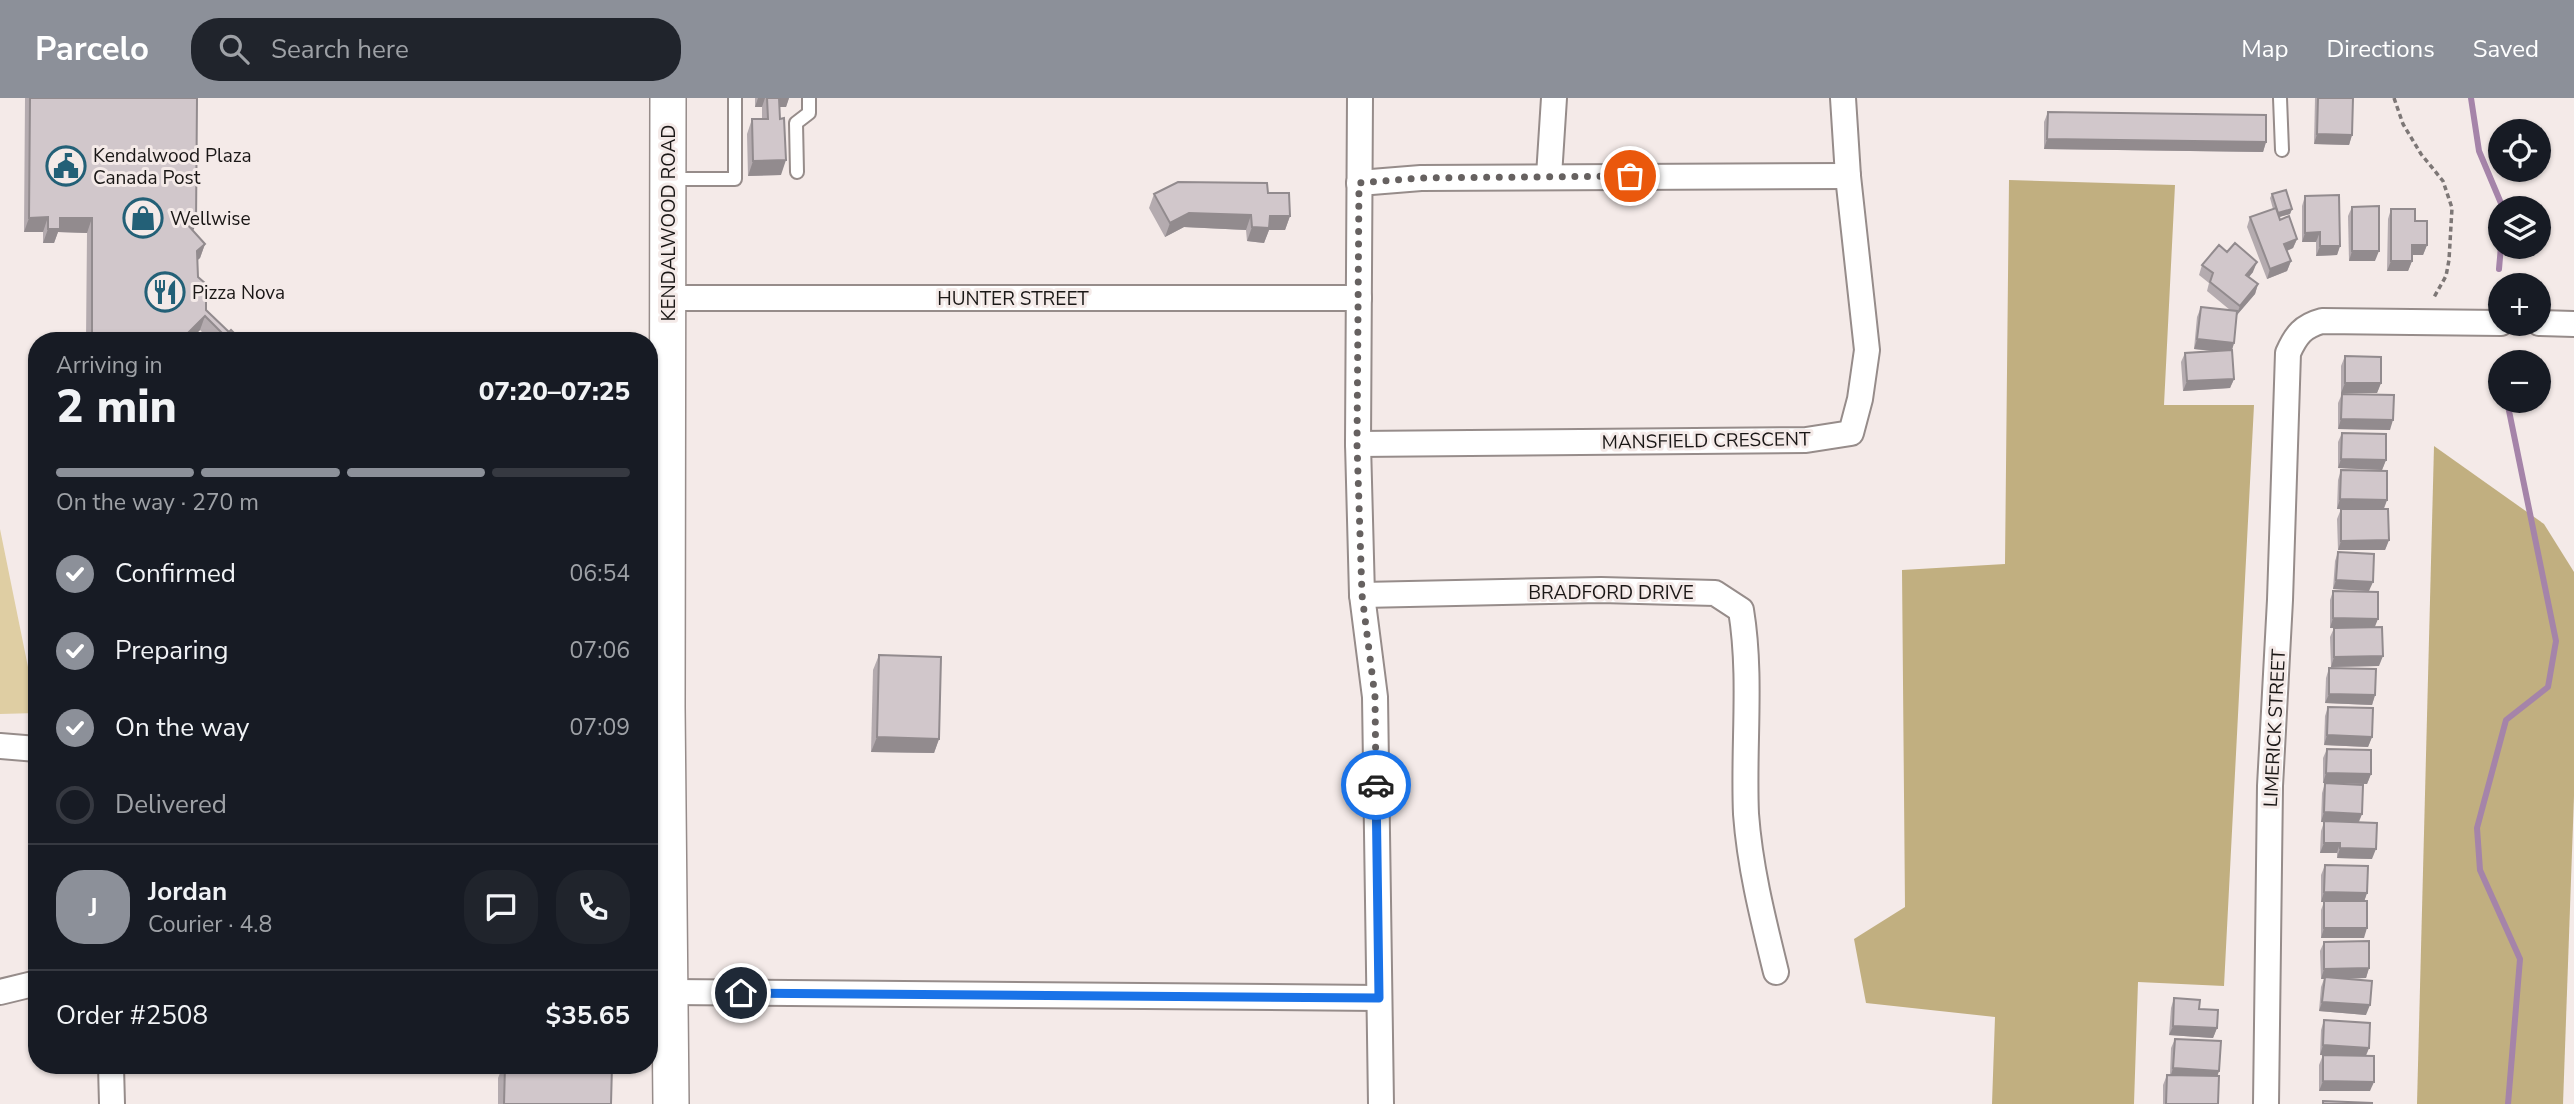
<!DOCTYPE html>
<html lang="en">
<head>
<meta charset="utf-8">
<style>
  body { margin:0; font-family:"Nunito Sans",sans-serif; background:#20242c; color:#f1f3f6; height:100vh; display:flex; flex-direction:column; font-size:26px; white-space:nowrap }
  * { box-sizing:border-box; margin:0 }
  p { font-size:23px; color:#9ea1a6 }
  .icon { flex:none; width:38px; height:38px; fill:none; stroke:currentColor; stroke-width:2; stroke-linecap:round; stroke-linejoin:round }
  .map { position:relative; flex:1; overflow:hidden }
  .sheet { position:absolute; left:28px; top:234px; width:630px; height:742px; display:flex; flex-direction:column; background:#171b24; border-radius:28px; box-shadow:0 2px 5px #0004 }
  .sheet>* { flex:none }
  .tools { position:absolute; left:2488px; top:21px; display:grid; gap:14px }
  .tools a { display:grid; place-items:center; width:63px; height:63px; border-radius:50%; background:#171b24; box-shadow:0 2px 5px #0004; font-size:35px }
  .pin { position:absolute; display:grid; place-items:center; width:60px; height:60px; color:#fff; margin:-30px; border:4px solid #fff; border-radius:50%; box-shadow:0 2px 7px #0007 }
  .courier { position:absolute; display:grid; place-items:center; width:70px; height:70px; margin:-35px; border:5px solid #1a73e8; border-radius:50%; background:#fff; color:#222; box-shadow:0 2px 9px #0007 }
  .summary em { font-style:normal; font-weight:800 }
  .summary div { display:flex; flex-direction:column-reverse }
  .summary { display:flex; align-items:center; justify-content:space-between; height:119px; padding:0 28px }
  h1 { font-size:46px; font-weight:800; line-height:52px }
  .bar { display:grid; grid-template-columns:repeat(4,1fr); gap:10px 7px; align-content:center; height:84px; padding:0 28px }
  .bar i { height:9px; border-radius:5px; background:#363941 }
  .bar .selected { background:#8c9099 }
  .bar p { grid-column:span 4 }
  .line { display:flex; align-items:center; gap:18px; padding:0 28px; border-top:2px solid #363941 }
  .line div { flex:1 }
  .round { display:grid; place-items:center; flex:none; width:74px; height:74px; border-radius:28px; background:#20242c }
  ol { padding:0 28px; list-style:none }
  li { display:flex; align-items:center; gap:21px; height:77px }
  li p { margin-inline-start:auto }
  li .icon { padding:7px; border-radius:50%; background:#8c9099; color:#fff; stroke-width:4 }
  li:last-child { color:#9ea1a6 }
  li i { width:38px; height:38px; border:4px solid #363941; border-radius:50% }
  header { display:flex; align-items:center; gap:42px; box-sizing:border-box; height:98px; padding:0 35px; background:#8c9099; color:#fff }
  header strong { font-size:33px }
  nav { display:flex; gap:38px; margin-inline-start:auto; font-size:24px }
  .search { width:490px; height:63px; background:#20242c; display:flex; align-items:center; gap:18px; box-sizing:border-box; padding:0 24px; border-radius:28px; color:#9ea1a6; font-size:26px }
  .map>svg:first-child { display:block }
</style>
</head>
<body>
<header>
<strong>Parcelo</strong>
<div class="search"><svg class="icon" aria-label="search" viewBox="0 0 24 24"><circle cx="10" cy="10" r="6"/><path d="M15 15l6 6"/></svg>Search here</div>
<nav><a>Map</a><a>Directions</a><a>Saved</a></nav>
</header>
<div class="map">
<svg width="2574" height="1006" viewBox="0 0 2574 1006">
  <rect width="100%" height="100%" fill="#f4eae8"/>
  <path fill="#dfcea3" d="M0,431L28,569L37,570V615L0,616Z"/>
  <g fill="#c1af80">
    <path d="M2009,82L2175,87L2164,307H2254L2224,888L2138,884L2134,1006H1992L1995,919L1866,905L1854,841L1905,809L1902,472L2005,466Z"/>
    <path d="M2434,348L2544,426L2574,474V698L2563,1006H2417Z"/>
  </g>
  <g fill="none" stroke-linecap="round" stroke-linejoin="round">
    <g stroke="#a584a9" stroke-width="6">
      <path d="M2471,0L2479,53L2503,110"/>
      <path d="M2499,171L2501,148"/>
      <path d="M2500,267L2501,273"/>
      <path d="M2507,303L2556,543L2548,589L2506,622L2477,730L2480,772L2520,861L2508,1006"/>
    </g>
    <g stroke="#968c8a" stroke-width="16">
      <g id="lane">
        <path d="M2280,0L2282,52"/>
        <path d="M797,74L796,25L809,15V0"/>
        <path d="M669,81H735V0"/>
      </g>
    </g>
    <g stroke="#968c8a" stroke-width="28">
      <g id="street">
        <path d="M1360,0L1358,346L1362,497L1375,599L1381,1006"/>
        <path d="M1549,78L1554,0"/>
        <path d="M1359,85L1421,80L1848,78"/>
        <path d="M668,200H1359"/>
        <path d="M2539,225L2574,226"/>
        <path d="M1358,346L1806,342L1851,335L1860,301L1867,252L1848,78L1843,0"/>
        <path d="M1362,497L1601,492L1715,495L1741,512C1752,579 1743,648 1746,716C1750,770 1763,821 1776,874"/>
        <path d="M0,648L37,651"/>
        <path d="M0,894L37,885"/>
        <path d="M671,894L1379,900"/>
        <path d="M111,968L112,1006"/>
        <path d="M2266,1006L2270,688L2280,502L2288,255C2296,237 2303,228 2322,223L2501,225"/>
      </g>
    </g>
    <g stroke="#968c8a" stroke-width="38">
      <path id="secondary" d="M668,0L667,609L671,1006"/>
    </g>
    <path stroke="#7d7776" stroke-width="3.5" stroke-dasharray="5 3.5" stroke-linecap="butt" d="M2394,0L2403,26L2421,56L2443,83L2452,110L2449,162L2446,178L2433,201"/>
    <use href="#lane" stroke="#fff" stroke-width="12"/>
    <use href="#street" stroke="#fff" stroke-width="24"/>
    <use href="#secondary" stroke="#fff" stroke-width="35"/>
  </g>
  <g fill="#b4abaf">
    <path d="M25,0H197L193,133L205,146L200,160L197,162L198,179L206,212L229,234L238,239L236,243H211L200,232L189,243H86L87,135L58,134L54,145H43V134H24Z"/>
    <path d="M755,0H789L786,9H779L781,77L748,78L747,36L752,21H762V9H755Z"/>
    <path d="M2315,0H2353L2352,37L2349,47L2314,46Z"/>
    <path d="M2048,14L2266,44L2263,54L2044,51V24Z"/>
    <path d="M1268,95L1290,118L1285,132H1269L1264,145L1247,143L1246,132L1184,129L1165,139L1149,110L1154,96Z"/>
    <path d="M2272,96L2292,111L2290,116L2279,119L2297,141L2293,150L2287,153L2291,163L2287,173L2267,181L2247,129L2250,119L2273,111L2270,100Z"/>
    <path d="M2305,98L2340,148L2337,157L2316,158V144H2302V108Z"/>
    <path d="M2352,109L2375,163H2349L2348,118Z"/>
    <path d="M2391,111L2415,123L2427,147L2423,157H2412V163L2408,173H2387L2388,121Z"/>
    <path d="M2202,167L2253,174L2249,179L2258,186L2255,196L2237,217L2234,245L2232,252L2234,281L2230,290L2183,293L2181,264L2185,255L2215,253L2194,251L2197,219L2201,209L2230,212L2207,193L2209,185L2199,177Z"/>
    <path d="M2345,258L2381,285L2377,295H2341V268Z"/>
    <path d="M2342,296L2390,332L2338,331V305Z"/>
    <path d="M2342,335L2386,362L2382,372L2338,370V344Z"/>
    <path d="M2341,372L2387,402L2384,411L2389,442L2385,452H2338L2337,421L2341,411H2344H2337L2338,382Z"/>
    <path d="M2338,454L2369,493L2375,529L2379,568L2331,569L2330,539L2334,530H2330V502L2333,493H2366L2333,491L2335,463Z"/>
    <path d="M879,557L939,641L934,655L871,654L873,572Z"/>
    <path d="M2329,570L2375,597L2372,607L2325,605L2326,580Z"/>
    <path d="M2328,609L2372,639L2368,649L2324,647L2325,618Z"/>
    <path d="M2327,651L2371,676L2367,686L2323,685V660Z"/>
    <path d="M2325,685L2362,716L2359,724L2372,761L2337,760V755H2320L2321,733L2324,724H2321L2322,695Z"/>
    <path d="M2325,767L2367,795L2364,803V840H2321V812L2324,804H2321V777Z"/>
    <path d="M2324,844L2369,870L2366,880L2342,881L2366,917L2319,913L2321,889L2324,881H2321L2320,853Z"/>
    <path d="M2174,900L2199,911L2217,930L2213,940L2169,937L2171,910Z"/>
    <path d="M2324,922L2369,950L2366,958L2370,993H2319V967L2323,957H2327H2320L2321,932Z"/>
    <path d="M2175,941L2219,973L2217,978L2218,1006H2163V987L2167,977H2170L2171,950Z"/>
    <path d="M503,968H526V970H564L565,968H612L611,1006H498V980Z"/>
  </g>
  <g fill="#928b8e">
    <path d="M758,0H765L762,9H755Z"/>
    <path d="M777,0H789L786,9H774Z"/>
    <path d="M2317,36L2352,37L2349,47L2314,46Z"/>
    <path d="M2047,41L2266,44L2263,54L2044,51Z"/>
    <path d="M786,62L781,77L748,78L753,63Z"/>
    <path d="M2292,111L2290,116L2276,120L2278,115Z"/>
    <path d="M1189,115L1251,117L1246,132L1184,129L1165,139L1170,125Z"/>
    <path d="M1270,118H1290L1285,132H1269L1264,145L1247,143L1252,129Z"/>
    <path d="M48,119L43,134H24L29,120Z"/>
    <path d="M60,120H92L87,135L58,134L54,145H43L48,131Z"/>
    <path d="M186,125L196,126L190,140Z"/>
    <path d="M2320,134L2316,144H2302L2305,135Z"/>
    <path d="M2297,141L2293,150L2281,155L2284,146Z"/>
    <path d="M205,146L200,160L192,167L197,153Z"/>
    <path d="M2412,147H2427L2423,157H2408Z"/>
    <path d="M2320,148H2340L2337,157L2316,158Z"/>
    <path d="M2352,153H2379L2375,163H2349Z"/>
    <path d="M2291,163L2287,173L2267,181L2270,171Z"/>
    <path d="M2391,163H2412L2408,173H2387Z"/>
    <path d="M2257,164L2253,174L2243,186L2246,177Z"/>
    <path d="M2258,186L2255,196L2236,218L2240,208Z"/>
    <path d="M205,218L200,232L189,243H180Z"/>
    <path d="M2197,241L2234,245L2231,255L2194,251Z"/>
    <path d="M2234,281L2230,290L2183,293L2187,283Z"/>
    <path d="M2345,285H2381L2377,295H2341Z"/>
    <path d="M2341,321L2393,322L2390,332L2338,331Z"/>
    <path d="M2341,361L2386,362L2382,372L2338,370Z"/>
    <path d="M2340,401L2387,402L2383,412L2337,411Z"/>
    <path d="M2389,442L2385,452H2338L2341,443Z"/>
    <path d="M2336,482L2373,484L2369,493L2333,491Z"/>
    <path d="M2333,520L2378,521L2374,531L2330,530Z"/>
    <path d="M2383,558L2379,568L2331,569L2334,559Z"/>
    <path d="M2329,596L2375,597L2372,607L2325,605Z"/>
    <path d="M2327,637L2372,639L2368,649L2324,647Z"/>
    <path d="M877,639L939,641L934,655L871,654Z"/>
    <path d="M2326,675L2371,676L2367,686L2323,685Z"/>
    <path d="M2324,714L2362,716L2358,725L2321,724Z"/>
    <path d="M2324,745H2340L2337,755H2320Z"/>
    <path d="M2340,750L2376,751L2372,761L2337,760Z"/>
    <path d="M2324,794L2367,795L2364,804H2321Z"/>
    <path d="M2324,830H2367L2364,840H2321Z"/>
    <path d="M2369,870L2366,880L2321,881L2324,871Z"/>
    <path d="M2322,904L2370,907L2366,917L2319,913Z"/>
    <path d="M2173,928L2217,930L2213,940L2169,937Z"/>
    <path d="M2323,947L2369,950L2365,959L2320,957Z"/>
    <path d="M2173,970L2219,973L2216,982L2170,980Z"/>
    <path d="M2323,983L2374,984L2370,993H2319Z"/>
  </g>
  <g fill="#d1c7cb" stroke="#928b8e" stroke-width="2">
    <path d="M30,0H197L196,126L186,125L205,146L197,153L198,179L206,186V212L229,234L231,232L238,239L233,243H213L222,235L205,218L180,243H92V120H60V131H48V119L29,120Z"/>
    <path d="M767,0H779L780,21L784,20L786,62L753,63L752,21H768Z"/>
    <path d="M2318,0H2353L2352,37L2317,36Z"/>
    <path d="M2048,14L2266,17V44L2047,41Z"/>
    <path d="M1178,84L1267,85L1268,95H1289L1290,118H1270L1269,130L1252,129L1251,117L1189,115L1170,125L1154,96Z"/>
    <path d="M2286,92L2292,111L2278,115L2272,96Z"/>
    <path d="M2339,97L2340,148H2320V134L2305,135V98Z"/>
    <path d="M2379,108V153H2352V109Z"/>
    <path d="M2276,110L2280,122L2289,118L2297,141L2284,146L2291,163L2270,171L2250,119Z"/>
    <path d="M2391,111H2415V123H2427V147H2412V163H2391Z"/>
    <path d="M2235,145L2257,164L2246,177L2258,186L2240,208L2210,184L2213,175L2202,167L2219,147L2227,154Z"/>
    <path d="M2201,209L2237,213L2234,245L2197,241Z"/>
    <path d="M2232,252L2234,281L2187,283L2185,255Z"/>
    <path d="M2345,258L2381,259V285H2345Z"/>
    <path d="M2342,296L2394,297L2393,322L2341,321Z"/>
    <path d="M2342,335L2386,336V362L2341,361Z"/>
    <path d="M2341,372L2387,373V402L2340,401Z"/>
    <path d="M2341,411H2388L2389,442L2341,443Z"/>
    <path d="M2338,454L2374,456L2373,484L2336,482Z"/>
    <path d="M2333,493L2378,494V521L2333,520Z"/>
    <path d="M2382,529L2383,558L2334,559V530Z"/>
    <path d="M879,557L941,559L939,641L877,639Z"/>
    <path d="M2329,570L2376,571L2375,597L2329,596Z"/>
    <path d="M2328,609L2373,610L2372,639L2327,637Z"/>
    <path d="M2327,651L2371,652V676L2326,675Z"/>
    <path d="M2325,685L2363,687L2362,716L2324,714Z"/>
    <path d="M2324,723L2377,725L2376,751L2340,750V745H2324Z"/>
    <path d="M2325,767L2368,768L2367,795L2324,794Z"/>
    <rect x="2324" y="803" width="43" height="27"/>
    <path d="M2369,843V870L2324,871V844Z"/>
    <path d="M2325,879L2372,883L2370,907L2322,904Z"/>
    <path d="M2174,900L2200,902L2199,911L2218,912L2217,930L2173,928Z"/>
    <path d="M2324,922L2370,925L2369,950L2323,947Z"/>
    <path d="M2175,941L2221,943L2219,973L2173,970Z"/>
    <path d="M2323,957L2374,958V984L2323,983Z"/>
    <path d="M505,968H526V970H567V968H612L611,1006H504Z"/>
    <path d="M2167,977L2219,978L2218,1006H2166Z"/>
    <path d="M2323,1003L2372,1005V1006H2323Z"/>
  </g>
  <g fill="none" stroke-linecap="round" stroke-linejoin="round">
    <path stroke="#666160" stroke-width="7" stroke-dasharray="0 12.6" d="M1376,687L1375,599L1362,497L1357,346L1359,85L1420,80L1630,78"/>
    <path stroke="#1a73e8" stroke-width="9" d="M741,895L1379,900L1376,687"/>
  </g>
  <defs>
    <g id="civic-ring" transform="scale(2.0125)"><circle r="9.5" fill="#f4eae8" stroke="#236077" stroke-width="1.5"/><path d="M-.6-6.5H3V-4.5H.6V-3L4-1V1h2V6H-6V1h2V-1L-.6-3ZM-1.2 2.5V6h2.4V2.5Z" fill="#236077"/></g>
    <g id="shop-ring" transform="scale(2.0125)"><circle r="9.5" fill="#f4eae8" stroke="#236077" stroke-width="1.5"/><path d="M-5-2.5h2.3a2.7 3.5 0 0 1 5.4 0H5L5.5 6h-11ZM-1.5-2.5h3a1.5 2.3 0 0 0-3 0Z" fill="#236077"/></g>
    <g id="restaurant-ring" transform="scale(2.0125)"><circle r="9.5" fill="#f4eae8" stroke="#236077" stroke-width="1.5"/><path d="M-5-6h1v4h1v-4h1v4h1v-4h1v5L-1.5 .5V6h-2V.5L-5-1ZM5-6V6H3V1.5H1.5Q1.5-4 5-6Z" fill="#236077"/></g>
  </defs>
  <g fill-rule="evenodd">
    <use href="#civic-ring" x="66" y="68"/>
    <use href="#shop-ring" x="143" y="120"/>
    <use href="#restaurant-ring" x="165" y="194"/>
  </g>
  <g text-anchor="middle" stroke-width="6" stroke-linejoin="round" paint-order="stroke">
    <g font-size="19" fill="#1a1716" stroke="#f4eae8" text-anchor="start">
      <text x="93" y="64">Kendalwood Plaza<tspan x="93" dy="22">Canada Post</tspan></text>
      <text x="170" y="127">Wellwise</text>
      <text x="192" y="201">Pizza Nova</text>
    </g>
    <g font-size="19" fill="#1a1716" stroke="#f4eae8">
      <text transform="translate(668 125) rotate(-90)" y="7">KENDALWOOD ROAD</text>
      <text x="1013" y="207">HUNTER STREET</text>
      <text transform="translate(1706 342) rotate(-1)" y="7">MANSFIELD CRESCENT</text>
      <text x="1611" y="501">BRADFORD DRIVE</text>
      <text transform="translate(2274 630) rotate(-87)" y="7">LIMERICK STREET</text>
    </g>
  </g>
</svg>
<div class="tools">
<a><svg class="icon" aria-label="locate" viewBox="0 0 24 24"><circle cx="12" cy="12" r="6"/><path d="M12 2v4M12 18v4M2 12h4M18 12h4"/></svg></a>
<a><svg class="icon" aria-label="layers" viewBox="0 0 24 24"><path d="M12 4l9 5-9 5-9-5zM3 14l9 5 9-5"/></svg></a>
<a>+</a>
<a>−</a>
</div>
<div class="pin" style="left:1630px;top:78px;background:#ea580c"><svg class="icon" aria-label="bag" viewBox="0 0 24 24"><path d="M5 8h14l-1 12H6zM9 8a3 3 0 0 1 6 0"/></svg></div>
<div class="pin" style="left:741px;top:895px;background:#1f2937"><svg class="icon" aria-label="home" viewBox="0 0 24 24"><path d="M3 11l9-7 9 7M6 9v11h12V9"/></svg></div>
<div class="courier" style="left:1376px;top:687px"><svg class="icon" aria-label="car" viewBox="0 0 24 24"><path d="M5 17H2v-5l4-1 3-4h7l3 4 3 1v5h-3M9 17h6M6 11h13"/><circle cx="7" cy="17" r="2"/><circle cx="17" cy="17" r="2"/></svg></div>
<section class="sheet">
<div class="summary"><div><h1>2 min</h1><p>Arriving in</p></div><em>07:20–07:25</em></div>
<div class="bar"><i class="selected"></i><i class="selected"></i><i class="selected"></i><i></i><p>On the way · 270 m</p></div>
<ol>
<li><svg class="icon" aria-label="check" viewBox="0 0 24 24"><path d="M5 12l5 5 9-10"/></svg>Confirmed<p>06:54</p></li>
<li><svg class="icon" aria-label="check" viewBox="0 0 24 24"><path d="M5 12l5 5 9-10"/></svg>Preparing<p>07:06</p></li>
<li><svg class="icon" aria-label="check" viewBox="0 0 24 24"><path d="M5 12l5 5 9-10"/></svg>On the way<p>07:09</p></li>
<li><i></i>Delivered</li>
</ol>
<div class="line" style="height:126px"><b class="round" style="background:#8c9099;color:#fff">J</b><div><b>Jordan</b><p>Courier · 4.8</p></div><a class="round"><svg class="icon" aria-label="chat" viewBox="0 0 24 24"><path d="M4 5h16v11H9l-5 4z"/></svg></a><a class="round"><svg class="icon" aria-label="phone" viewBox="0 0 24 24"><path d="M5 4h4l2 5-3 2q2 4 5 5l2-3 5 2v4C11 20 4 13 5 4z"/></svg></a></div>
<div class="line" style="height:91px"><div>Order #2508</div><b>$35.65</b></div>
</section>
</div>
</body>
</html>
